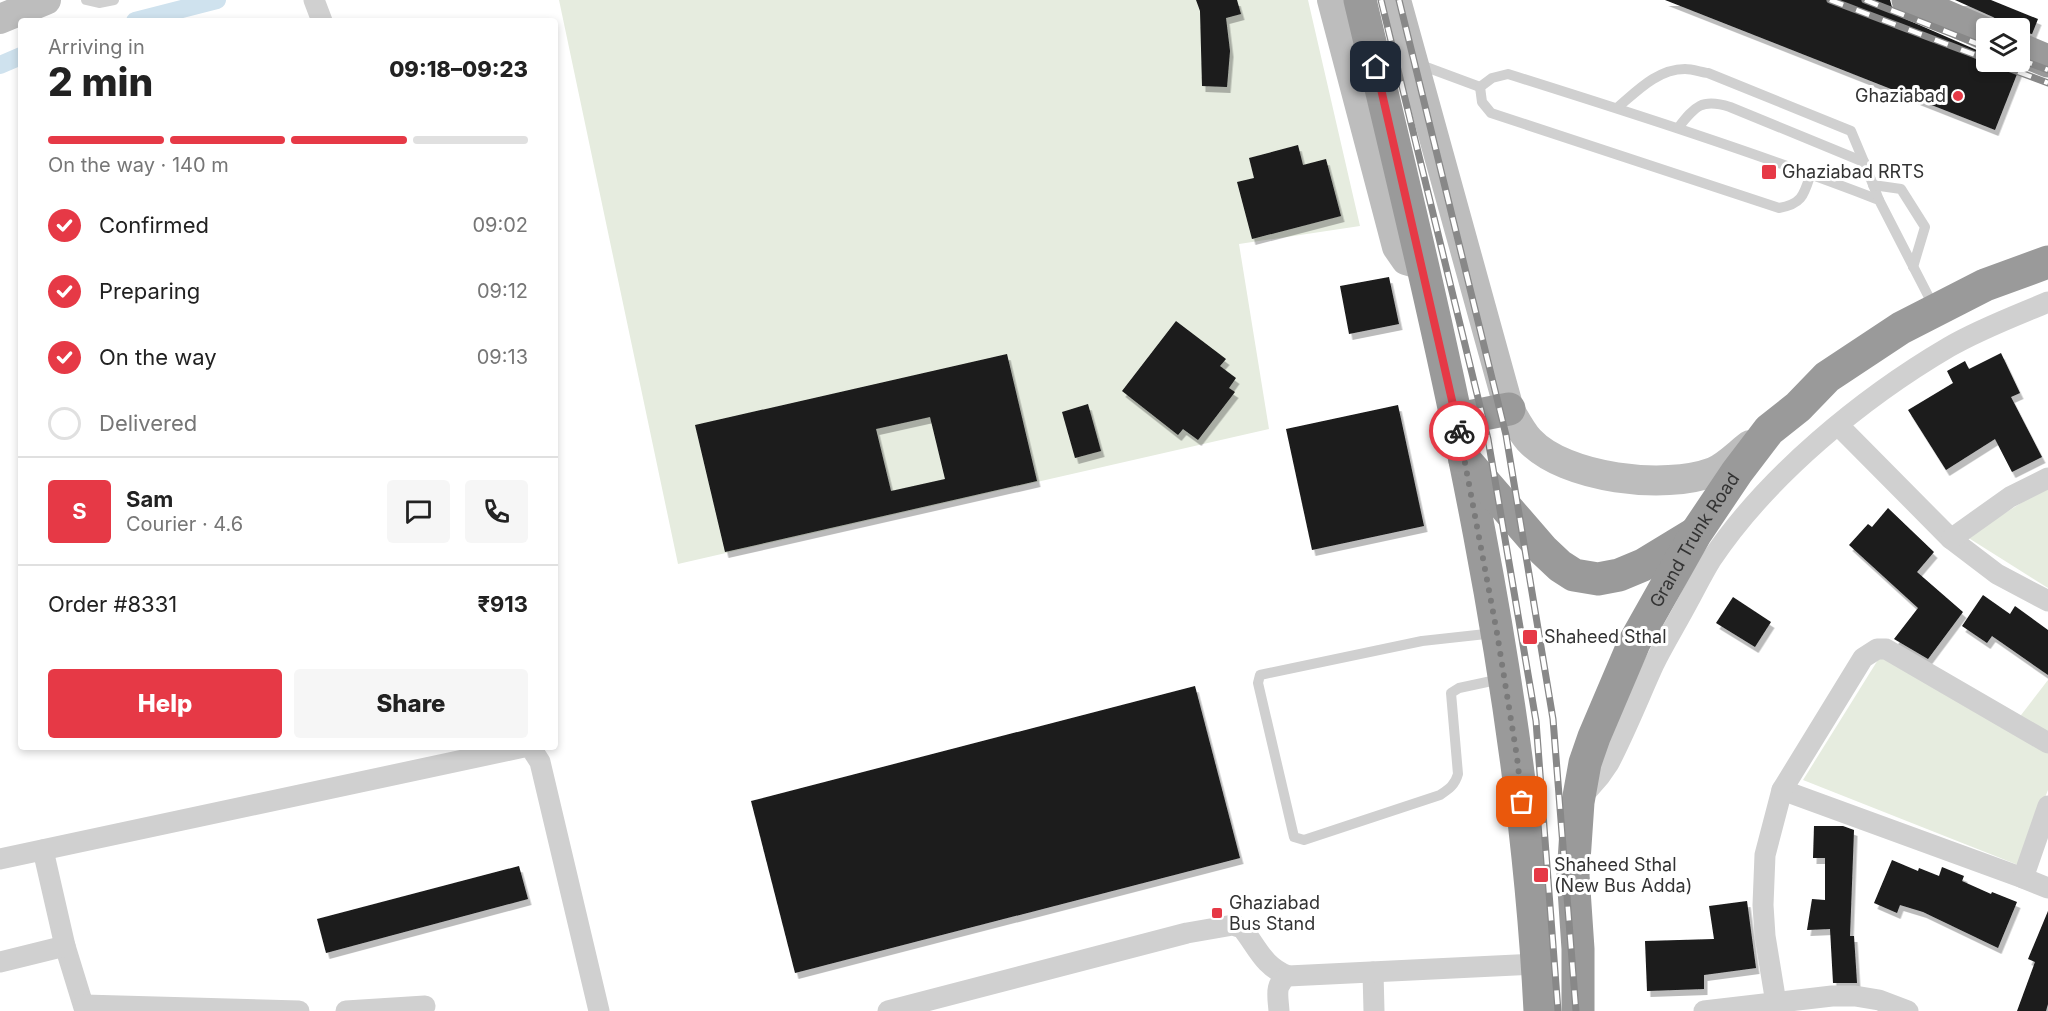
<!DOCTYPE html>
<html lang="en">
<head>
<meta charset="utf-8">
<style>
  body { margin:0; font-family:Inter,sans-serif; background:#f6f6f6; color:#222; height:100vh; display:flex; flex-direction:column; font-size:22px; white-space:nowrap }
  * { box-sizing:border-box; margin:0 }
  p { font-size:20px; color:#767676 }
  .icon { flex:none; width:33px; height:33px; fill:none; stroke:currentColor; stroke-width:2; stroke-linecap:round; stroke-linejoin:round }
  .map { position:relative; flex:1; overflow:hidden }
  .sheet { position:absolute; left:18px; top:18px; width:540px; height:732px; display:flex; flex-direction:column; background:#fff; border-radius:6px; box-shadow:0 3px 9px #0003 }
  .sheet>* { flex:none }
  .fabs { position:absolute; left:1976px; top:18px; display:grid; gap:12px }
  .fabs a { display:grid; place-items:center; width:54px; height:54px; border-radius:6px; background:#fff; box-shadow:0 3px 9px #0003; font-size:30px }
  .pin { position:absolute; display:grid; place-items:center; width:51px; height:51px; color:#fff; margin:-26px; border-radius:12px; box-shadow:0 3px 9px #0006 }
  .courier { position:absolute; display:grid; place-items:center; width:60px; height:60px; margin:-30px; border:4px solid #e63946; border-radius:50%; background:#fff; color:#222; box-shadow:0 2px 8px #0007 }
  .head em { font-style:normal; font-weight:800 }
  .head div { display:flex; flex-direction:column-reverse }
  .head { display:flex; align-items:center; justify-content:space-between; height:102px; padding:0 30px }
  h1 { font-size:39px; font-weight:800; line-height:45px }
  .bar { display:grid; grid-template-columns:repeat(4,1fr); gap:9px 6px; align-content:center; height:72px; padding:0 30px }
  .bar i { height:8px; border-radius:4px; background:#e0e0e0 }
  .bar .on { background:#e63946 }
  .bar p { grid-column:span 4 }
  .line { display:flex; align-items:center; gap:15px; padding:0 30px; border-top:2px solid #e0e0e0 }
  .line div { flex:1 }
  .round { display:grid; place-items:center; flex:none; width:63px; height:63px; border-radius:6px; background:#f6f6f6 }
  ol { padding:0 30px; list-style:none }
  li { display:flex; align-items:center; gap:18px; height:66px }
  li p { margin-inline-start:auto }
  li .icon { padding:6px; border-radius:50%; background:#e63946; color:#fff; stroke-width:4 }
  li:last-child { color:#767676 }
  li i { width:33px; height:33px; border:3px solid #e0e0e0; border-radius:50% }
  .action { display:flex; gap:12px; margin-top:auto; padding:12px 30px }
  .action a { flex:1; height:69px; border-radius:6px; background:#e63946; color:#fff; font-size:24px; font-weight:800; line-height:69px; text-align:center }
  .action a+a { background:#f6f6f6; color:#222 }
  .map>svg:first-child { display:block }
</style>
</head>
<body>
<div class="map">
<svg width="2048" height="1011" viewBox="0 0 2048 1011">
  <defs>
    <filter id="shadow"><feDropShadow dx="3.5" dy="6" stdDeviation="0" flood-color="#0004"/></filter>
  </defs>
  <rect width="100%" height="100%" fill="#fff"/>
  <g fill="#e6ecdf">
    <path d="M559,0H1308L1360,226L1239,244L1269,429L678,564Z"/>
    <path d="M2048,486V588L1967,537Z"/>
    <path d="M1881,655L2048,749V790L2018,865L1803,780Z"/>
    <path d="M2048,680V738L2018,719Z"/>
  </g>
  <g fill="none" stroke-linecap="round" stroke-linejoin="round">
    <g stroke="#cfe2ee" stroke-width="18">
      <path d="M135,21L217,0"/>
      <path d="M0,65L21,56"/>
    </g>
  </g>
  <g fill="#1a1a1a" fill-rule="evenodd" filter="url(#shadow)">
    <path d="M1196,0H1237L1241,14L1226,18L1230,51L1227,87L1202,86L1200,11Z"/>
    <path d="M1665,0H1890L1893,11L1901,17L1979,51L1986,52V62H2005L2019,69L1995,130Z"/>
    <path d="M1955,0H1991L2038,19L2032,34L2019,31V28H2003L2001,22L1993,17Z"/>
    <path d="M1298,145L1303,165L1326,159L1341,216L1252,239L1237,182L1254,178L1249,158Z"/>
    <path d="M1389,277L1399,324L1349,334L1340,286Z"/>
    <path d="M1176,321L1226,359L1220,366L1236,378L1229,388L1235,392L1198,440L1183,429L1178,435L1122,391Z"/>
    <path d="M2001,353L2020,393L2011,397L2042,457L2012,472L1995,439L1946,470L1908,410L1953,383L1947,371L1965,361L1969,369Z"/>
    <path d="M1007,354L1037,481L725,552L695,425ZM930,417L945,479L891,491L876,429Z"/>
    <path d="M1088,404L1101,451L1075,458L1062,412Z"/>
    <path d="M1398,405L1424,526L1312,550L1286,429Z"/>
    <path d="M1888,508L1934,552L1917,572L1963,612L1928,659L1894,639L1918,608L1849,545L1868,524L1872,527Z"/>
    <path d="M1983,595L2010,614L2015,606L2048,630V675L1992,636L1987,643L1962,626Z"/>
    <path d="M1733,597L1771,622L1755,647L1716,623Z"/>
    <path d="M1195,686L1240,858L795,973L751,801Z"/>
    <path d="M1814,826H1843L1854,830L1850,936H1854L1857,983H1833L1830,929L1807,930L1812,899L1825,900V858H1813Z"/>
    <path d="M1892,860L1918,871L1919,868L1939,876L1942,867L1964,876L1962,881L1991,894L1992,892L2017,902L1998,948L1923,912L1900,905L1897,913L1874,903Z"/>
    <path d="M519,866L528,899L326,953L317,919Z"/>
    <path d="M1747,901L1756,968L1704,975V989L1647,991L1645,941L1714,939L1709,906Z"/>
    <path d="M2048,911V1004L2046,1011H2017L2035,962L2028,959Z"/>
  </g>
  <g fill="none" stroke-linecap="round" stroke-linejoin="round">
    <g stroke="#d0d0d0" stroke-width="10">
      <path d="M86,0L99,3L114,0"/>
      <path d="M1418,64L1480,87L1492,78L1508,74C1632,113 1757,153 1879,200L1935,309"/>
      <path d="M1480,87L1482,102L1491,113L1779,208C1803,204 1804,194 1811,173"/>
      <path d="M1617,108C1636,92 1657,69 1685,69C1692,69 1701,72 1708,73L1851,131L1864,162"/>
      <path d="M1678,128C1695,106 1702,98 1730,107L1864,162L1879,200"/>
      <path d="M1873,185L1901,189L1925,227L1913,267"/>
      <path d="M1495,633L1422,641L1260,675L1258,683L1294,837L1304,840L1440,795C1449,789 1455,785 1458,774L1451,693L1459,688L1501,679"/>
    </g>
    <g stroke="#d0d0d0" stroke-width="21">
      <path d="M314,0L322,21"/>
      <path d="M1838,425L1951,539L1997,574L2048,601"/>
      <path d="M1951,539L2010,497L2048,478"/>
      <path d="M1782,790L2023,878"/>
      <path d="M1580,799L1600,776L1609,763C1626,730 1639,697 1654,664C1665,642 1678,621 1689,600C1696,587 1703,573 1711,560C1767,476 1862,398 1949,347C1980,329 2015,316 2048,302"/>
      <path d="M2048,806L2023,878L2048,888"/>
      <path d="M43,850L65,946L85,1011"/>
      <path d="M0,859L524,747L531,748L540,762L599,1011"/>
      <path d="M0,962L65,946"/>
      <path d="M1373,972L1374,1011"/>
      <path d="M1776,1003L1765,936L1763,905L1765,855L1782,790L1863,658L1877,649H1886L2048,743"/>
      <path d="M84,1005L299,1011"/>
      <path d="M346,1011L425,1006"/>
      <path d="M888,1011L1187,933L1233,925L1242,928C1258,948 1263,966 1288,976"/>
      <path d="M1279,1011C1278,996 1274,984 1288,976L1538,964"/>
      <path d="M1704,1011L1832,996H1855L1879,1000L1908,1011"/>
    </g>
    <g stroke="#bdbdbd" stroke-width="30">
      <path d="M1332,0L1397,247L1406,260L1423,265"/>
      <path d="M1396,0L1509,409C1515,419 1521,431 1529,440C1565,479 1665,490 1713,472C1726,467 1739,453 1750,445"/>
      <path d="M0,19L46,0"/>
    </g>
    <g stroke="#9a9a9a" stroke-width="33">
      <path d="M1360,0C1439,333 1523,668 1540,1011"/>
      <path d="M1908,0L1986,34"/>
      <path d="M2019,49L2048,61"/>
      <path d="M1458,419L1509,409"/>
      <path d="M1465,460L1543,550L1560,566L1574,575L1598,579L1619,575L1643,565L1694,534"/>
      <path id="s1" d="M1578,1011V949L1573,875L1578,802L1585,763L1594,737L1634,643L1696,533L1737,472L1769,430L1798,407L1827,377L1901,328L1985,285L2048,262"/>
    </g>
    <g stroke="#888" stroke-width="7">
      <g id="rail">
        <path d="M1381,0L1488,439L1536,721L1558,1011"/>
        <path d="M1399,0L1506,435L1553,719L1576,1011"/>
        <path d="M1830,0L1986,59"/>
        <path d="M1865,0L1986,47"/>
        <path d="M2019,59L2048,70"/>
        <path d="M1992,62L2048,83"/>
      </g>
    </g>
    <use href="#rail" stroke="#fff" stroke-width="4.5" stroke-dasharray="14" stroke-linecap="butt"/>
  </g>
  <g fill="none" stroke-linecap="round" stroke-linejoin="round">
    <path stroke="#7a7a7a" stroke-width="6" stroke-dasharray="0 10.8" d="M1459,431L1497,633L1517,757L1522,802"/>
    <path stroke="#e63946" stroke-width="8" d="M1376,67L1459,431"/>
  </g>
  <g fill="#e63946" stroke="#fff" stroke-width="2">
    <circle cx="1958" cy="96" r="6"/>
    <rect x="1761" y="164" width="16" height="16" rx="3"/>
    <rect x="1522" y="629" width="16" height="16" rx="3"/>
    <rect x="1533" y="867" width="16" height="16" rx="3"/>
    <rect x="1211" y="907" width="12" height="12" rx="3"/>
  </g>
  <g text-anchor="middle" stroke-width="6" stroke-linejoin="round" paint-order="stroke">
    <g font-size="18" fill="#333" stroke="#fff" text-anchor="start">
      <text x="1946" y="102" text-anchor="end">Ghaziabad</text>
      <text x="1782" y="178">Ghaziabad RRTS</text>
      <text x="1544" y="643">Shaheed Sthal</text>
      <text x="1554" y="871">Shaheed Sthal<tspan x="1554" dy="21">(New Bus Adda)</tspan></text>
      <text x="1229" y="909">Ghaziabad<tspan x="1229" dy="21">Bus Stand</tspan></text>
    </g>
    <g font-size="18" fill="#333" stroke="#fff">
      <text dy="6" stroke="none"><textPath href="#s1" startOffset="498">Grand Trunk Road</textPath></text>
    </g>
  </g>
</svg>
<div class="fabs">
<a><svg class="icon" aria-label="layers" viewBox="0 0 24 24"><path d="M12 4l9 5-9 5-9-5zM3 14l9 5 9-5"/></svg></a>
</div>
<div class="pin" style="left:1522px;top:802px;background:#ea580c"><svg class="icon" aria-label="bag" viewBox="0 0 24 24"><path d="M5 8h14l-1 12H6zM9 8a3 3 0 0 1 6 0"/></svg></div>
<div class="pin" style="left:1376px;top:67px;background:#1f2937"><svg class="icon" aria-label="home" viewBox="0 0 24 24"><path d="M3 11l9-7 9 7M6 9v11h12V9"/></svg></div>
<div class="courier" style="left:1459px;top:431px"><svg class="icon" aria-label="bike" viewBox="0 0 24 24"><circle cx="6" cy="16" r="4"/><circle cx="18" cy="16" r="4"/><path d="M6 16l4-8h5l3 8M10 8l3 8H6M13 5h3"/></svg></div>
<section class="sheet">
<div class="head"><div><h1>2 min</h1><p>Arriving in</p></div><em>09:18–09:23</em></div>
<div class="bar"><i class="on"></i><i class="on"></i><i class="on"></i><i></i><p>On the way · 140 m</p></div>
<ol>
<li><svg class="icon" aria-label="check" viewBox="0 0 24 24"><path d="M5 12l5 5 9-10"/></svg>Confirmed<p>09:02</p></li>
<li><svg class="icon" aria-label="check" viewBox="0 0 24 24"><path d="M5 12l5 5 9-10"/></svg>Preparing<p>09:12</p></li>
<li><svg class="icon" aria-label="check" viewBox="0 0 24 24"><path d="M5 12l5 5 9-10"/></svg>On the way<p>09:13</p></li>
<li><i></i>Delivered</li>
</ol>
<div class="line" style="height:108px"><b class="round" style="background:#e63946;color:#fff">S</b><div><b>Sam</b><p>Courier · 4.6</p></div><a class="round"><svg class="icon" aria-label="chat" viewBox="0 0 24 24"><path d="M4 5h16v11H9l-5 4z"/></svg></a><a class="round"><svg class="icon" aria-label="phone" viewBox="0 0 24 24"><path d="M5 4h4l2 5-3 2q2 4 5 5l2-3 5 2v4C11 20 4 13 5 4z"/></svg></a></div>
<div class="line" style="height:78px"><div>Order #8331</div><b>₹913</b></div>
<div class="action"><a>Help</a><a>Share</a></div>
</section>
</div>
</body>
</html>
